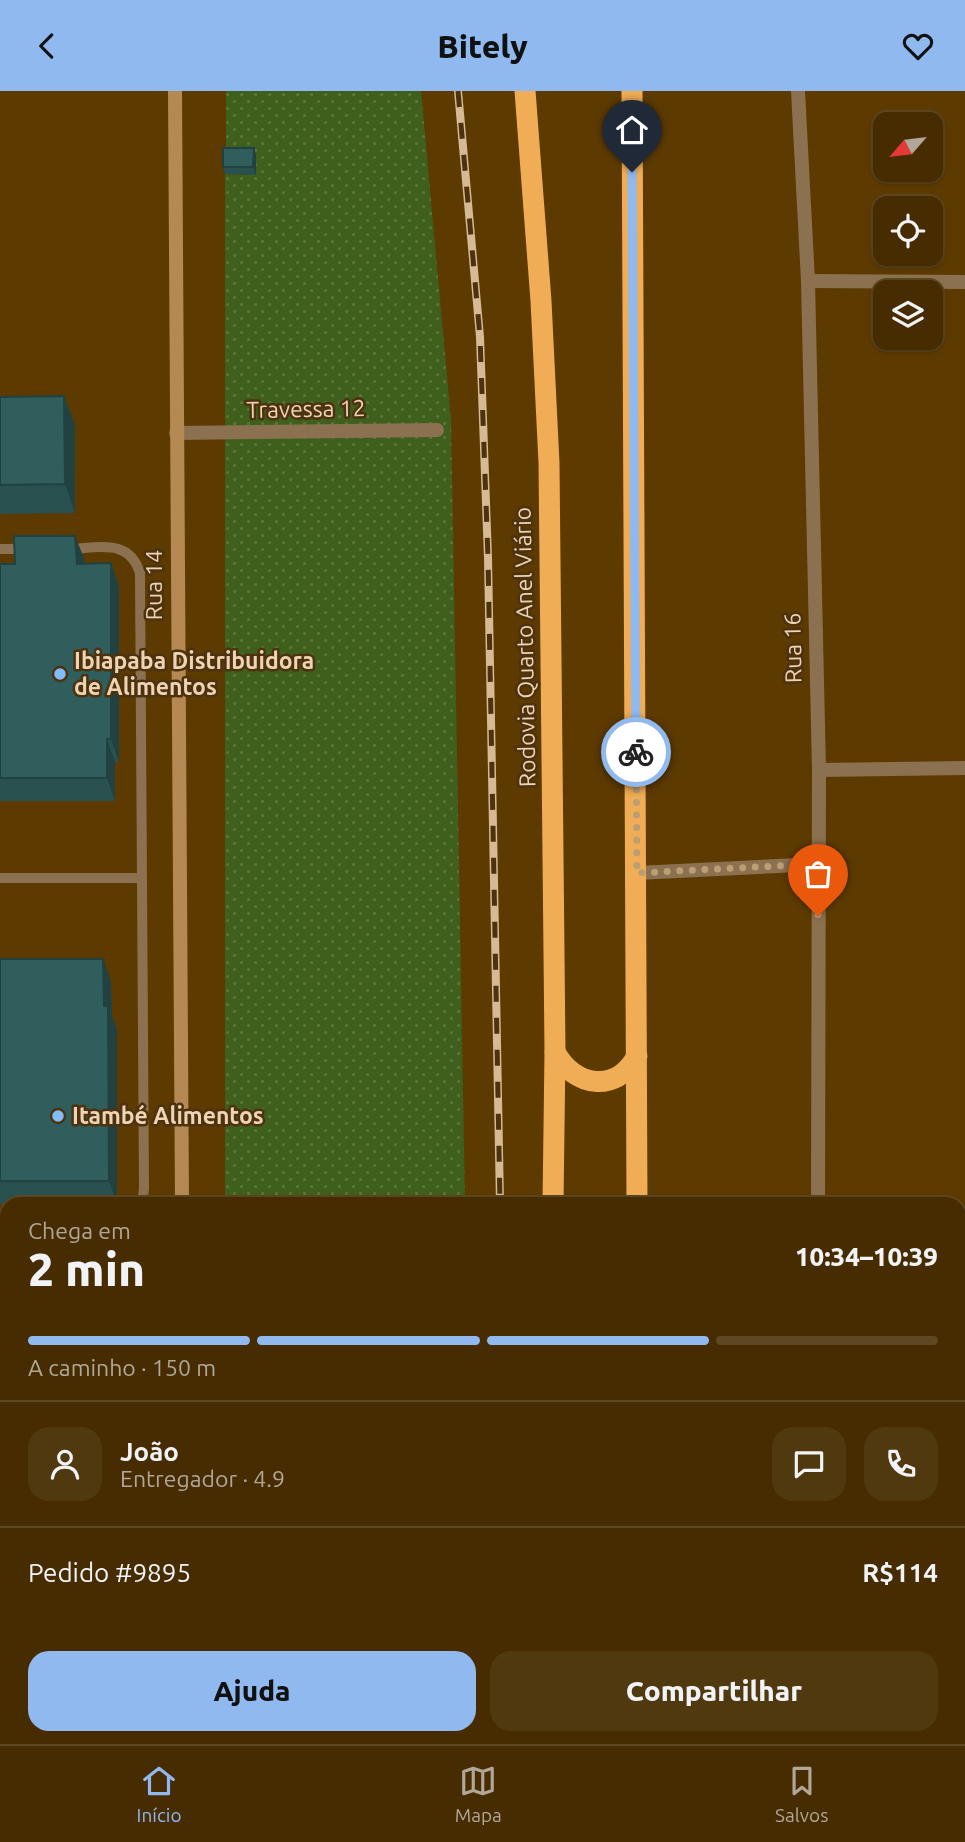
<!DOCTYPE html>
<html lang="pt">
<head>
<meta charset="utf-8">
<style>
  body { margin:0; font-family:Ubuntu,sans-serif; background:#50380f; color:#f1f3f6; height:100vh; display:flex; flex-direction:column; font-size:26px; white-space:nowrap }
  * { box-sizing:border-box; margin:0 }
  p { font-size:23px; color:#b0a799 }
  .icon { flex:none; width:38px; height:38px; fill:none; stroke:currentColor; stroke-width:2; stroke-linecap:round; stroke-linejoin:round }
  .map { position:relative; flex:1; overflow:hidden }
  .panel { position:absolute; left:0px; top:1106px; width:966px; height:548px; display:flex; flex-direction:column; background:#462c00; border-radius:21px 21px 0 0; box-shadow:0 2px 5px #0004,0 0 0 2px #5e4822 }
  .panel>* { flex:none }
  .needle { width:46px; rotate:242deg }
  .tools { position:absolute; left:873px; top:21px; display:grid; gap:14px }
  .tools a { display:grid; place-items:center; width:70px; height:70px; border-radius:14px; background:#462c00; box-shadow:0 2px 5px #0004,0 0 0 2px #5e4822; font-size:35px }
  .pin { position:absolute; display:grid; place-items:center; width:60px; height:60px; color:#fff; margin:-72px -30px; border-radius:50% 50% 50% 0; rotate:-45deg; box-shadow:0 0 7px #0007 }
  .pin .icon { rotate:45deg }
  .courier { position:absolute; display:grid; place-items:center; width:70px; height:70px; margin:-35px; border:5px solid #90b9f0; border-radius:50%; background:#fff; color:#222; box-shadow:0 2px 9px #0007 }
  .summary em { font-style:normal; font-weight:800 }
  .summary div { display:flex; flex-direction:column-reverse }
  .summary { display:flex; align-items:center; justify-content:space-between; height:119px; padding:0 28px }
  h1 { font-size:46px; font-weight:800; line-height:52px }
  .bar { display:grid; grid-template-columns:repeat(4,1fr); gap:10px 7px; align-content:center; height:84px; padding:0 28px }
  .bar i { height:9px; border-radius:5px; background:#5e4822 }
  .bar .on { background:#90b9f0 }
  .bar p { grid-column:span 4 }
  .line { display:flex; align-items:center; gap:18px; padding:0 28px; border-top:2px solid #5e4822 }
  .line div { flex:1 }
  .round { display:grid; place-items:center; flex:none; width:74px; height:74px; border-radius:21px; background:#50380f }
  .primary-button { display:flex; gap:14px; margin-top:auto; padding:14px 28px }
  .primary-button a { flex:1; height:80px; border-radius:21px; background:#90b9f0; color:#111; font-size:28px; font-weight:800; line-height:80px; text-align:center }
  .primary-button a+a { background:#50380f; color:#f1f3f6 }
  header { display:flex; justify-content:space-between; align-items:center; height:91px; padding:0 28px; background:#90b9f0; color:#111; font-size:32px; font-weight:800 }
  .menu { display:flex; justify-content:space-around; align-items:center; height:98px; border-top:2px solid #5e4822; background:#462c00; font-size:19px; color:#b0a799 }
  .menu a { display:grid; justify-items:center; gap:4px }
  .menu .on { color:#90b9f0 }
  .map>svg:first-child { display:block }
</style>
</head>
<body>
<header><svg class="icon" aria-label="back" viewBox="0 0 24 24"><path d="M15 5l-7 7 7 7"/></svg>Bitely<svg class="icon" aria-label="heart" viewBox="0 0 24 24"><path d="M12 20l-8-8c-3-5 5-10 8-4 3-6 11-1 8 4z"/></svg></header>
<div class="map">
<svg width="965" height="1653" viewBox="0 0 965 1653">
  <defs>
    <pattern id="grass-dots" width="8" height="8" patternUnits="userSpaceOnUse" patternTransform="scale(1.75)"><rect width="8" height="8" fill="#3f5f1c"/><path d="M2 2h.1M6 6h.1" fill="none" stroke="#5b753b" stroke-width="1.8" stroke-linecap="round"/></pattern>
  </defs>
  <rect width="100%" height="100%" fill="#5d3a00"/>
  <g fill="url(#grass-dots)">
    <path d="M226,0H421L451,329L465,1113H225V83L256,84V65H226Z"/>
    <path d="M416,1647H453V1653H285Z"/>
  </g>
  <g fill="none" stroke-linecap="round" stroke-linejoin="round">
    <g stroke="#8c7150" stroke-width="10">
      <path d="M0,458H25"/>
      <path d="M68,458C99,457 129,447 140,482L144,1098L142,1113"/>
      <path d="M0,787H142"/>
      <path d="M0,1129H7"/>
    </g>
    <g stroke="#8c7150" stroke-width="14">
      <path d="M798,0L808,190L819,679L818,1113"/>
      <path d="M808,190L965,191"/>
      <path d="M176,342L437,339"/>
      <path d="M819,679L965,677"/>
      <path d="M637,782L818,773"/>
      <path d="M959,1157L965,1158"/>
      <path d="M0,1639H7"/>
      <path d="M959,1639H965"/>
      <path d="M815,1653V1647"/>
    </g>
    <g stroke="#b58954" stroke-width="14">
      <path d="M175,0L182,1113"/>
      <path d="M191,1653L192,1647"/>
    </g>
    <g stroke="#f0ad55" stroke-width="21">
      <path d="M525,0L541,210L549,372L555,961L553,1113"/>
      <path d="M632,0L637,1113"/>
      <path d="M555,961C574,996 616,1003 637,965"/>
      <path d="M548,1647L549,1653"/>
      <path d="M641,1647V1653"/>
    </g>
    <g stroke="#d6ba95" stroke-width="8">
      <g id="rail">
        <path d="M458,0L480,246L488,467L500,1113"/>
        <path d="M503,1653V1647"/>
      </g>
    </g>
    <use href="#rail" stroke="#4c320f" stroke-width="5" stroke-dasharray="16" stroke-linecap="butt"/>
  </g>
  <g fill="#28514f">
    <path d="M256,64V84L225,83L223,76Z"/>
    <path d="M64,305L75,334V422L0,423V306Z"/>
    <path d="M84,467V473L111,472L119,495V671H115V710H0V473H15Z"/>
    <path d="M0,868L111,890L112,925L117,938V1113H0Z"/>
    <rect x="0" y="1157" width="7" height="460"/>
  </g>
  <g fill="#214240">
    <path d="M254,57L256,64V84L253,76Z"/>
    <path d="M64,305L75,334V422L65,393Z"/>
    <path d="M75,445L84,467L85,495L77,473Z"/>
    <path d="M111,472L119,495V671L111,648Z"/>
    <path d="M107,648L115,671V710L107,687Z"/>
    <path d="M103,868L111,890L112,925L117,938V1113L109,1090Z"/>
  </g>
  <g fill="#2f5e5c" stroke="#214240" stroke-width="2">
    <path d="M223,57H254L253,76H223Z"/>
    <path d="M64,305L65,393L0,394V306Z"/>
    <path d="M14,445H75L77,473L111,472V648H107V687H0V473H15Z"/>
    <path d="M0,868H103L104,915H108L109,1090H0Z"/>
    <rect x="0" y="1157" width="7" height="430"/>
    <path d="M7,1645V1647H87V1653H0V1646Z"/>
  </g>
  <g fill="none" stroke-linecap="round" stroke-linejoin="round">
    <path stroke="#bc9e75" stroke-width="7" stroke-dasharray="0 12.6" d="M636,661L637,782L818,773V825"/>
    <path stroke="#90b9f0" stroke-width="9" d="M632,81L636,661"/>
  </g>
  <g fill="#82bcfa" stroke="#4c320f" stroke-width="2.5">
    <circle cx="60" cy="583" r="7"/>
    <circle cx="58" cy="1025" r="7"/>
  </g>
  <g text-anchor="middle" stroke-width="5" stroke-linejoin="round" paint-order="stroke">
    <g font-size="23" fill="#efd4b4" stroke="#4c320f">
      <text transform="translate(306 318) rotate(-1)" y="8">Travessa 12</text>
      <text transform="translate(154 494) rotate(-90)" y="8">Rua 14</text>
      <text transform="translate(525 556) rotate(-91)" y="8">Rodovia Quarto Anel Viário</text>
      <text transform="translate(793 557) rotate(-91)" y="8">Rua 16</text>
    </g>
    <g font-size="23" font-weight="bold" fill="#efd4b4" stroke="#4c320f" text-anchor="start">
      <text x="74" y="578">Ibiapaba Distribuidora<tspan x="74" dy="26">de Alimentos</tspan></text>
      <text x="72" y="1033">Itambé Alimentos</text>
    </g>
  </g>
</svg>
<div class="tools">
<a><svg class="needle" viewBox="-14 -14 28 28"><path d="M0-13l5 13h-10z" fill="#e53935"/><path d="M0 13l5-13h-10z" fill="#b0a799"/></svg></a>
<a><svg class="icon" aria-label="locate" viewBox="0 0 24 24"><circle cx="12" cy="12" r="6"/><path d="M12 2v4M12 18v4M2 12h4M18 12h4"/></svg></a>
<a><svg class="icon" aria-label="layers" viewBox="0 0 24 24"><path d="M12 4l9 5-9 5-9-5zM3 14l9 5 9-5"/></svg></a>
</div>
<div class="pin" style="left:818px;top:825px;background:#ea580c"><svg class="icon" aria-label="bag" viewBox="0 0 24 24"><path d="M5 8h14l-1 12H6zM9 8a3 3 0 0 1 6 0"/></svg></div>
<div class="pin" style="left:632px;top:81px;background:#1f2937"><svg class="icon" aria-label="home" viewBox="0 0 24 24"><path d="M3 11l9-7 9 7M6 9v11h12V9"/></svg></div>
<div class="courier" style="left:636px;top:661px"><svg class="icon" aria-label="bike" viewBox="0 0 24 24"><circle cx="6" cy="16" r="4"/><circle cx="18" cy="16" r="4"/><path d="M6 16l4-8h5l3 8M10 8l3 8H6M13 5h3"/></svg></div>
<section class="panel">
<div class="summary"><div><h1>2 min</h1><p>Chega em</p></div><em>10:34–10:39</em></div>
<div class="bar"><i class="on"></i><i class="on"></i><i class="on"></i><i></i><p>A caminho · 150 m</p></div>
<div class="line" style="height:126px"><a class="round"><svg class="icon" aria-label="person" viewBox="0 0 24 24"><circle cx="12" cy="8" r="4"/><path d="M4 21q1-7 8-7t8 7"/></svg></a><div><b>João</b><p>Entregador · 4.9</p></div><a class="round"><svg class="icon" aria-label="chat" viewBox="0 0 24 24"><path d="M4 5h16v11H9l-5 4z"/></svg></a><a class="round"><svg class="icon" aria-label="phone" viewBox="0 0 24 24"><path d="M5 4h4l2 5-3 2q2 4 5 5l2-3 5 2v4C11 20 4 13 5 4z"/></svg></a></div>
<div class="line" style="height:91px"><div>Pedido #9895</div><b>R$114</b></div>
<div class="primary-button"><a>Ajuda</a><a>Compartilhar</a></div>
</section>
</div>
<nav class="menu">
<a class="on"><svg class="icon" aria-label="home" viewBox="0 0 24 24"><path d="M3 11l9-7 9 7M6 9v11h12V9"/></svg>Início</a>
<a><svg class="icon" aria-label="map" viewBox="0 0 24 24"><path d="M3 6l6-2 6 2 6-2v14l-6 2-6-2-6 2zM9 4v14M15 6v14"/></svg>Mapa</a>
<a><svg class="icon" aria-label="saved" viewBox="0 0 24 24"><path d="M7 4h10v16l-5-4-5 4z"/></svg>Salvos</a>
</nav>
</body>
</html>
